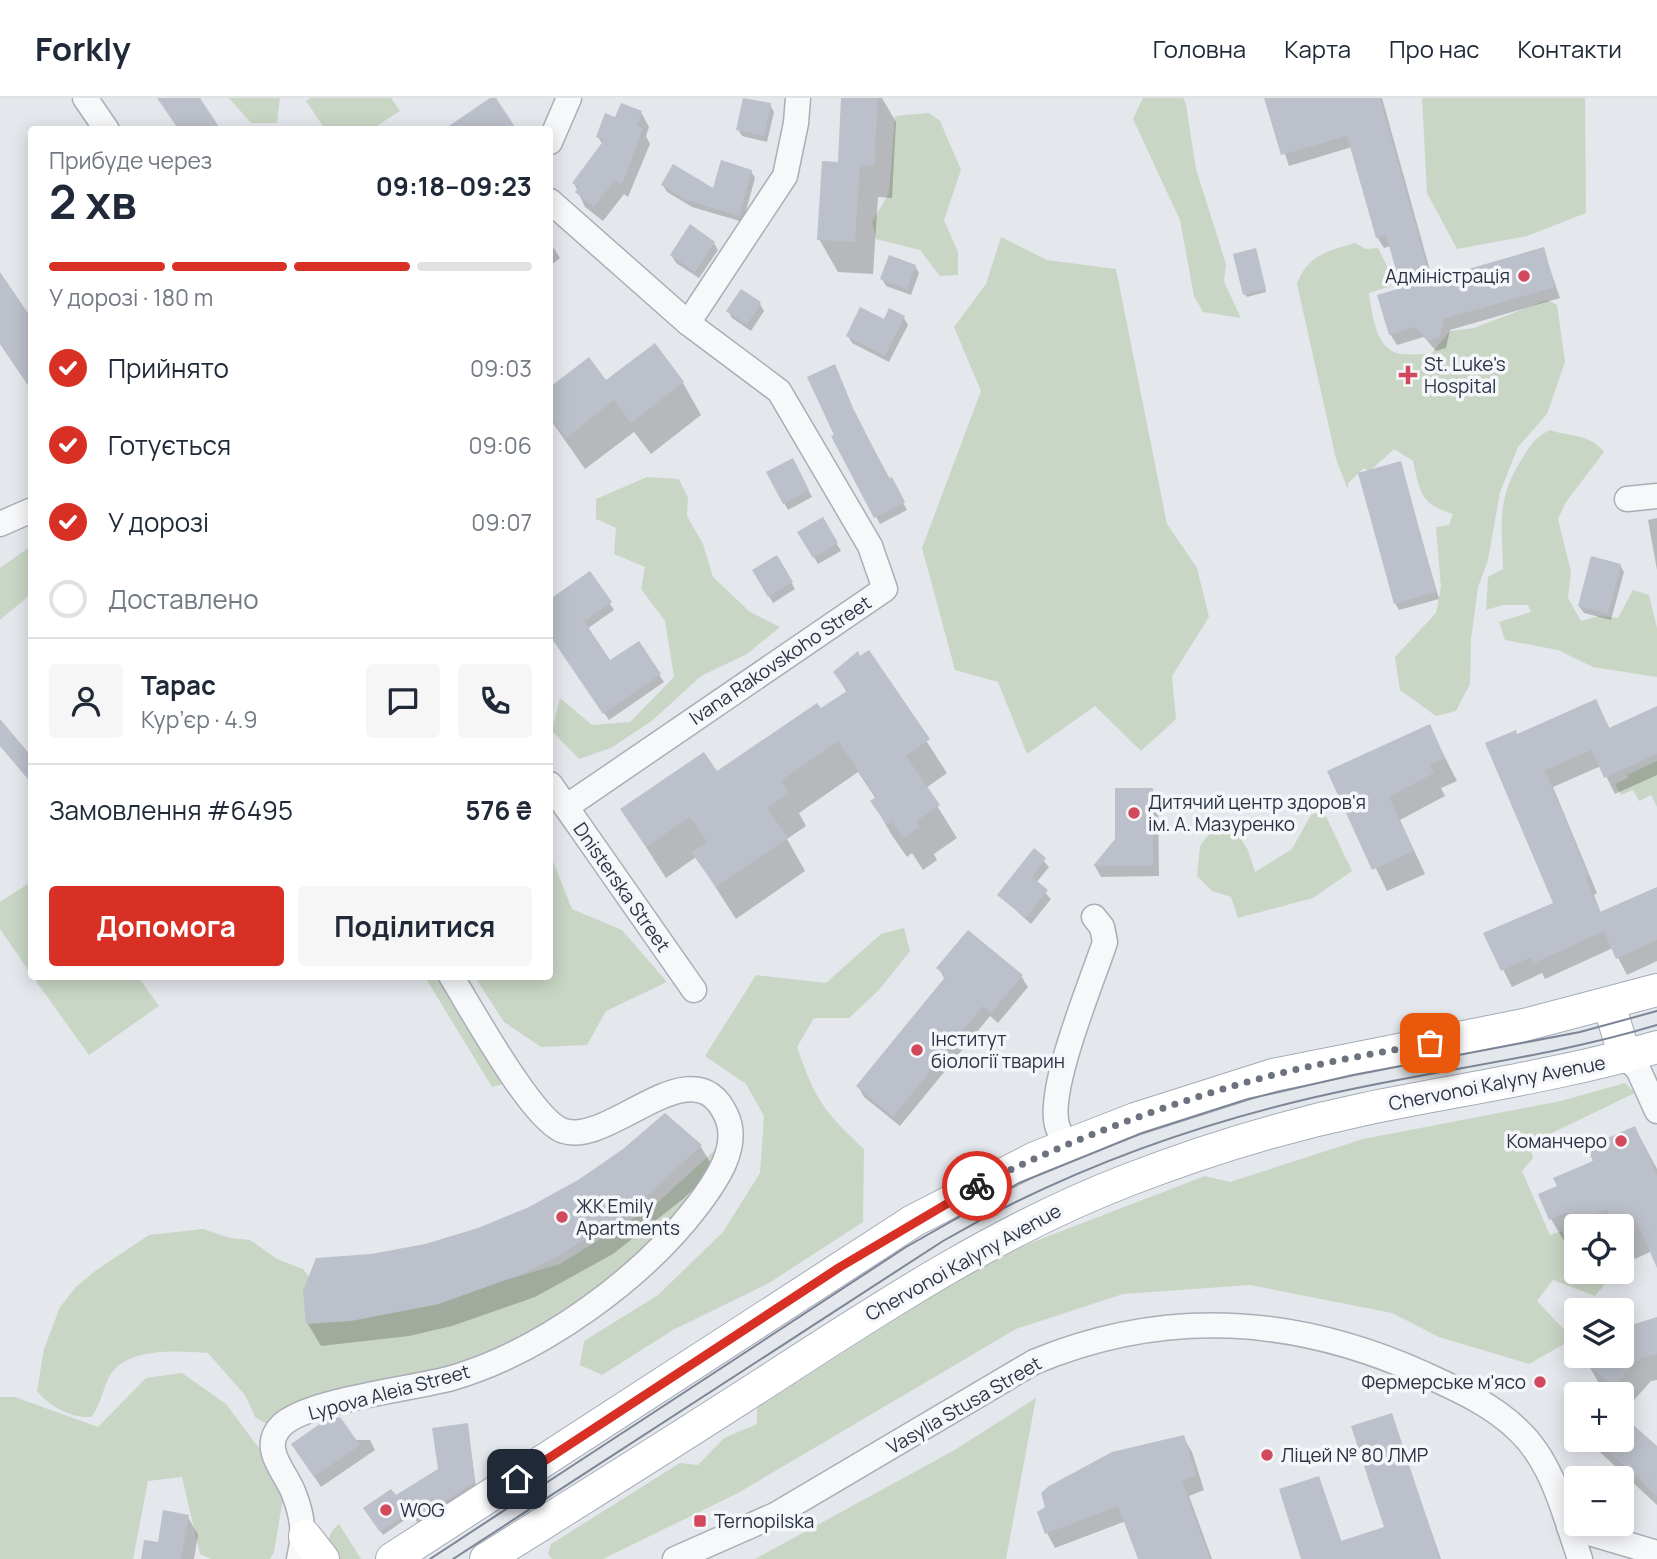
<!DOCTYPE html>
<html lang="uk">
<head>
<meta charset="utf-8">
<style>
  body { margin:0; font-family:Manrope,sans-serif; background:#f6f6f7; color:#1f2937; height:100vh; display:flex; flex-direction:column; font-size:26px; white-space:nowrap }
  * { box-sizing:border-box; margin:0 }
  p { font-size:23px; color:#747a83 }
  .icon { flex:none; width:38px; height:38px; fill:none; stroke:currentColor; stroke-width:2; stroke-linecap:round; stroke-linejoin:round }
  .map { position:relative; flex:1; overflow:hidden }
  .side { position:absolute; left:28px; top:28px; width:525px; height:854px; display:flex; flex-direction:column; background:#fff; border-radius:7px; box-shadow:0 4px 18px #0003 }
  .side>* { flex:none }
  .buttons { position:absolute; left:1564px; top:1116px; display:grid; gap:14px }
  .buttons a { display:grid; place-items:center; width:70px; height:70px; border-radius:7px; background:#fff; box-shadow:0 4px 18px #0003; font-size:35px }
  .pin { position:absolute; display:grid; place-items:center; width:60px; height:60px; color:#fff; margin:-30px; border-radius:14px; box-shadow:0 4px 10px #0006 }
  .courier { position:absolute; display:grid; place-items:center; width:70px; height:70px; margin:-35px; border:5px solid #d93025; border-radius:50%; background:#fff; color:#222; box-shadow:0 2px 9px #0007 }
  .head em { font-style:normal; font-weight:700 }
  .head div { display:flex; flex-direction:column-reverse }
  .head { display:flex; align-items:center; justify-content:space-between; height:119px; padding:0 21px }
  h1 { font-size:46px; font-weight:700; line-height:52px }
  .bar { display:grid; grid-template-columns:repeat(4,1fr); gap:10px 7px; align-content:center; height:84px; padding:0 21px }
  .bar i { height:9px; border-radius:5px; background:#e0e1e3 }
  .bar .selected { background:#d93025 }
  .bar p { grid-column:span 4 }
  .line { display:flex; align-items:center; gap:18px; padding:0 21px; border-top:2px solid #e0e1e3 }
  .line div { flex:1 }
  .round { display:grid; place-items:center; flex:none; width:74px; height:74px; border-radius:7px; background:#f6f6f7 }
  ol { padding:0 21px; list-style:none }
  li { display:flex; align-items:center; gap:21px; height:77px }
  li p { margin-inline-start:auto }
  li .icon { padding:7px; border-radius:50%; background:#d93025; color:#fff; stroke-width:4 }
  li:last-child { color:#747a83 }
  li i { width:38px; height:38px; border:4px solid #e0e1e3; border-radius:50% }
  .cta { display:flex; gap:14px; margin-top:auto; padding:14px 21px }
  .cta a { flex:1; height:80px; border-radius:7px; background:#d93025; color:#fff; font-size:28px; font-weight:700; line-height:80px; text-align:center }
  .cta a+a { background:#f6f6f7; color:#1f2937 }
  header { display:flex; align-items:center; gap:42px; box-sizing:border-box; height:98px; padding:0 35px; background:#fff; border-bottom:2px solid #e0e1e3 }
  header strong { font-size:33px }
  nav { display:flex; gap:38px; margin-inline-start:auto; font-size:24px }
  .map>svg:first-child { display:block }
</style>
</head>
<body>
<header>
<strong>Forkly</strong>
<nav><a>Головна</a><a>Карта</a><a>Про нас</a><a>Контакти</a></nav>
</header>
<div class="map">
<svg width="1657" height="1461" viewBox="0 0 1657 1461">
  <rect width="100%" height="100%" fill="#e4e7ec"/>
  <g fill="#c9d6c5">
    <path d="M229,0H280L277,25H251Z"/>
    <path d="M310,0H391L400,13L372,31H325L306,3Z"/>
    <path d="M1143,0H1183L1186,6L1196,71L1226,166L1224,184L1241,220L1203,214L1194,198L1180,122L1133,21Z"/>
    <path d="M1422,0H1585L1586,115L1527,138L1457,151L1427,95Z"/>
    <path d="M929,15L940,23L961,72L944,122L958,154V177L940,178L920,152L876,141L872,124L889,95L895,18Z"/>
    <path d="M1001,139L1047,162L1116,171L1167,426L1197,470L1209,519L1172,578L1176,621L1141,653L1095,608L1027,656L998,584L955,572L922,450L981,293L954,229L986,186Z"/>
    <path d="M1355,145L1366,151L1378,150L1387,168L1391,188L1369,195C1372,216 1376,254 1402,256C1412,257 1422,256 1431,256L1450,233L1474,230L1547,202L1557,207L1565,264L1547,316L1518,349L1500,394L1488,462L1478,489L1471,542L1470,586L1456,613L1436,618L1400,592L1395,559L1436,515L1441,489L1436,429L1449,427L1453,416C1420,406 1420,394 1413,363L1394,351L1369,374L1364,370L1348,385V392L1336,361L1297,186C1307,157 1328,153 1355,145Z"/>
    <path d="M1550,332C1570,339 1589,335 1604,354L1566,404L1558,421L1571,474L1568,500L1581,523L1599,518L1618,520L1633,492L1649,497L1657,530V579L1593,569L1558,552L1505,542L1499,524L1531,514L1528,507H1503L1486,512L1488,479L1503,471C1502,424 1496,401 1523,359C1531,346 1537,338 1550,332Z"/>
    <path d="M647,379L679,381L688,400L687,418L703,446L713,479L750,514L780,529L747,556L701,578L653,622L611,650L579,661L552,633L560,600L592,627L630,624L674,579L665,523L641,491L645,469L614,456L616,430L596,421V401Z"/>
    <path d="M31,448V496L0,522V470Z"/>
    <path d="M1657,663V709L1651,697L1639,703L1633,692L1621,697L1615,686L1628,680L1627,677Z"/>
    <path d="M1323,712L1352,773L1313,800L1238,820L1231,799L1212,793L1197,778L1200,748L1211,733L1238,737L1248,752L1255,774L1292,751L1311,717Z"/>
    <path d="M550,756L572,811L622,832L667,884L606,913L587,947L541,949L504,924L475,879L550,878Z"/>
    <path d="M31,784V876L0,831V804Z"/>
    <path d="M904,830L910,853L879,892L849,920H814L797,949C815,1001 823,1013 864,1051L863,1124L769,1185L673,1232L602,1277L580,1267L584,1243L658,1197L723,1134L760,1075L764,1018L746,986L705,958L756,877L826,885L881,836Z"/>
    <path d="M33,879H138L159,908L89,957Z"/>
    <path d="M425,879H436L503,986L492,989Z"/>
    <path d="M1625,985L1635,995L1529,1046L1533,1060L1522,1073L1550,1137L1562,1133L1569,1148L1577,1146V1174H1608L1610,1180L1595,1198L1553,1182L1537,1203L1573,1241L1529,1266L1439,1239L1392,1215L1250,1187L1123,1196L1016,1231L738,1395L603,1461H552L548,1456L551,1446L680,1365L698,1367L724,1340L757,1326V1310L991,1160L1205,1078L1230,1084L1363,1041L1561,1003Z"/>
    <path d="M728,1040L712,1081L622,1177L495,1255L276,1325L267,1326L255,1319L245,1297L208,1255C180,1253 126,1248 109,1279C102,1293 101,1307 91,1319C71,1320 50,1309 37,1293L44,1251L60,1209L76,1189L95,1173L149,1137L203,1131L230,1140L250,1142L277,1161L303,1171L315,1186L489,1187L560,1166L655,1107Z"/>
    <path d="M182,1275L226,1306L270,1365L283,1400L274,1454L270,1461H211L200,1456L182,1379L148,1383L133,1461H0V1299H15L98,1329L146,1280Z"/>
    <path d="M1036,1300L1006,1461H755L953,1353Z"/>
    <path d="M339,1426L361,1461H333C328,1445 325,1438 339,1426Z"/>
  </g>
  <g fill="#0003">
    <path d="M843,0H882L896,24L892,100L878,99L873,176L838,174L819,141L839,66Z"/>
    <path d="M1266,0H1382L1433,183L1543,151L1560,200L1450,232L1446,250L1436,253L1424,239L1397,247L1390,236L1403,191L1391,148L1384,150L1377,139L1352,49L1289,68Z"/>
    <path d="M770,7L774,14L767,44L742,38L738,31Z"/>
    <path d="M641,14L649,29L646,38L650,46L628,99L624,96L603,123L585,109L574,85L603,47L598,39L616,21Z"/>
    <path d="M751,73L755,80L743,124L692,109L667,94L663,87L714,93Z"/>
    <path d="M550,144L560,160L550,168Z"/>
    <path d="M714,145L718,152L699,180L676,165L672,158Z"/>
    <path d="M1256,155L1266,194L1247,199L1245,196Z"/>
    <path d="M915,168L919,175L911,197L886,188L882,181Z"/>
    <path d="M0,177L32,224V293L0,246Z"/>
    <path d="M760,206L764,213L751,233L732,220L728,213Z"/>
    <path d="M904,220L908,227L889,264L852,245L848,238L885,223Z"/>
    <path d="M589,262L606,285H683L701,317L651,356L634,334L585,371L550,321V292Z"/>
    <path d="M856,319L907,412L880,426L834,339Z"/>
    <path d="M792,362L812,399L788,412L768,375Z"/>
    <path d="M1400,365L1439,501L1399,512L1395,505Z"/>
    <path d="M1657,420V472L1648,422Z"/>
    <path d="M822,421L841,453L818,466L800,434Z"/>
    <path d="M776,459L795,491L773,505L754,473Z"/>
    <path d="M1620,467L1624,474L1611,522L1584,515L1579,508Z"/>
    <path d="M590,475L614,512L587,531L610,565L638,546L664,584L609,622L550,536V503Z"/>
    <path d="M869,554L947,675L926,690L957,740L934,756L937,762L923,772L912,755L907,759L891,736L873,704L876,701L858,674L799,715L806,728L787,741L805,773L736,821L696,759L666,780L622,712L717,676L821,613L847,595L835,574Z"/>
    <path d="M1595,603L1610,631L1657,610V677L1615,696L1601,668L1553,689L1597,795L1594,797L1601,815L1657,791V863L1627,877L1613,850L1545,881L1542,875L1512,889L1485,836L1555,806L1517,638Z"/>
    <path d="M1429,628L1457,683L1441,690L1445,698L1400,722L1425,776L1387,793L1329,674Z"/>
    <path d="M1152,692L1158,703L1159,778L1101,779L1095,768Z"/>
    <path d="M1034,753L1049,769L1036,785L1051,801L1031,826L999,797Z"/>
    <path d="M939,870L1021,878L1028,889L998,925L990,918L900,1028L864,999L858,988L945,882Z"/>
    <path d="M665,1018L701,1049L714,1071L683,1101L613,1156L535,1199L452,1228L409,1238L321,1248L308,1226L371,1157L426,1147L479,1131L530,1110L579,1084L624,1052Z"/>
    <path d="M1635,1030L1657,1071V1161L1652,1153L1635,1161L1625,1143L1622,1144V1129H1577V1150L1570,1153L1551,1121L1559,1089Z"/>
    <path d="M1657,1221V1282L1651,1283L1627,1310L1622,1306V1297H1611L1601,1289L1588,1266L1622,1258Z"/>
    <path d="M1391,1317L1441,1461H1303L1319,1380L1342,1445L1386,1430Z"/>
    <path d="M467,1327L476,1388L418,1425L412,1417L383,1437L365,1410L396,1400L440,1372Z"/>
    <path d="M1183,1339L1192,1354L1204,1392L1189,1398L1212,1461H1139L1126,1423L1055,1450L1047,1435Z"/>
    <path d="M355,1342H370L375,1352L321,1389L300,1357Z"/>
    <path d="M1587,1342H1622L1657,1351V1407Z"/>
    <path d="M188,1419L198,1437L194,1461H144Z"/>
  </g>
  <g fill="#bbc0ca">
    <path d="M157,0H200L221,32H179Z"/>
    <path d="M490,0H496L517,32H443Z"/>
    <path d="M743,0L771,5L764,38L736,32Z"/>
    <path d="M841,0H878L874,68L860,67L855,144L817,142L822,63L838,64Z"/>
    <path d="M1264,0H1380L1431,182L1544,149L1555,189L1444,221L1440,239L1428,243L1416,229L1389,237L1377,197L1401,190L1386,137L1376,140L1347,38L1281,57Z"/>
    <path d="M621,5L642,13L637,27L643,30L623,84L620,86L615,82L594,109L575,94L579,89L572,85L604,42L596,39L605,15L615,19Z"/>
    <path d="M721,62L752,72L739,118L686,102L661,87L673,66L713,90Z"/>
    <path d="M690,126L715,144L695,174L670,157Z"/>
    <path d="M1256,150L1266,191L1243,197L1233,156Z"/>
    <path d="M889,157L916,167L907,191L880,181Z"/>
    <path d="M0,174L32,221V292L0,245Z"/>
    <path d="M741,191L761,204L747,227L726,213Z"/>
    <path d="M860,209L884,221L889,210L905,218L885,258L846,238Z"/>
    <path d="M655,245L684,284L631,325L614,302L566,340L550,318V289L589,259L606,282Z"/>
    <path d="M835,266L853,310L889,381L892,379L905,404L874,420L831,338L834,337L807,279Z"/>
    <path d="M793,360L809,392L783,406L766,374Z"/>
    <path d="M1401,363L1436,494L1394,506L1358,375Z"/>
    <path d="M823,419L838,445L813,460L797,434Z"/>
    <path d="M777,457L793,484L768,499L752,472Z"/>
    <path d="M1591,458L1621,466L1608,516L1578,508Z"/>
    <path d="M590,473L612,504L584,523L610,562L639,543L661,576L603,616L550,538V501Z"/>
    <path d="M869,552L930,641L906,658L940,707L916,723L920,729L903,740L892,724L887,727L870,703L876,699L838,643L781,683L789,695L767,710L788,740L716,789L691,754L707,744L690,719L646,749L620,711L704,654L717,673L817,605L821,610L847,593L833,574L858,553L860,558Z"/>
    <path d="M1596,601L1609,630L1657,608V656L1604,680L1592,652L1545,672L1589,778L1586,780L1600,814L1657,789V842L1616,861L1604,833L1534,865L1531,859L1501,873L1483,835L1553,805L1485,645L1516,632L1517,636Z"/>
    <path d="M0,621L32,659V686L0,648Z"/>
    <path d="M1430,626L1445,660L1430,667L1434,675L1389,699L1414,753L1372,772L1327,673Z"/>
    <path d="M1115,690H1153V768H1093L1115,741Z"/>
    <path d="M1034,750L1046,760L1032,779L1048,792L1026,820L997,797Z"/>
    <path d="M968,832L1023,877L991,915L983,908L893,1019L856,988L946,878L936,870Z"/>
    <path d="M665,1015L702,1047L637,1107L562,1156L522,1176L439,1206L351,1223L306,1226L303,1193L316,1160L371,1156L425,1146L478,1130L529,1109L578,1082L623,1051Z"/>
    <path d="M1635,1028L1657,1077V1170L1635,1120L1615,1129L1607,1111L1572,1126L1567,1114L1549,1122L1538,1096L1557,1088L1553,1080L1593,1063L1587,1049Z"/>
    <path d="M1657,1219V1256L1638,1261L1614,1289L1577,1258H1622V1230Z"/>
    <path d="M1392,1315L1440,1461H1301L1279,1391L1319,1378L1341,1443L1384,1429L1351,1328Z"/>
    <path d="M1622,1317L1657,1348V1398L1596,1342H1622Z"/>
    <path d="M340,1319L360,1347L314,1379L291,1346L324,1323Z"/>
    <path d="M468,1325L475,1384L415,1422L409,1414L380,1434L363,1410L391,1391L396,1397L438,1371L432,1330Z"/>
    <path d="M1184,1337L1196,1377L1182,1383L1210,1461H1138L1118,1408L1045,1436L1037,1414L1045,1409L1041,1395L1049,1388L1112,1354Z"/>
    <path d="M163,1412L189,1417L181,1461H141L144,1442L158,1444Z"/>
  </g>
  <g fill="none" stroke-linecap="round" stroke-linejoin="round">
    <g stroke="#a9aeb7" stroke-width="27">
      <g id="minor">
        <path d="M85,0L107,32"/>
        <path d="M550,44L569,0"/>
        <path d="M550,103L688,225L779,293L870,448L885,491L566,709"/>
        <path d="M688,225L785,78L796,25L798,0"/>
        <path d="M1627,401L1657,398"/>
        <path d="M0,426L32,412"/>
        <path d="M550,686L694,892"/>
        <path d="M1625,959L1638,971L1657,1013"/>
        <path d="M1065,1047C1063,1040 1059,1034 1057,1027C1047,990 1092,884 1105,844L1102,829L1094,819"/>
        <path d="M1569,1429L1657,1455"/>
        <path d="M299,1461C305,1438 303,1419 294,1396C287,1375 258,1350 282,1327C308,1302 413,1291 452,1280C541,1254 642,1181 698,1107C716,1083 741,1048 726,1017C693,945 611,1048 564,1033C533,1024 471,910 451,878"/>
        <path d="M675,1461L775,1417L1034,1264C1166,1209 1295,1218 1424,1276C1457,1291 1493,1307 1519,1333C1553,1365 1565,1418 1580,1461"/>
      </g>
    </g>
    <g stroke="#a3abb8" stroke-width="34">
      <g id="major">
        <path d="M1609,906L1625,959"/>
        <path d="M305,1438L323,1461"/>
        <path d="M392,1461L913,1123L1035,1060L1135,1021L1273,977L1524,927L1657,892"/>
        <path d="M486,1461C579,1403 673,1344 766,1284C883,1208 998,1132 1128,1082C1205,1052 1284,1028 1365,1011C1462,991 1561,977 1657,949"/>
      </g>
    </g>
    <use href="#minor" stroke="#f7f8fa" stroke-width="24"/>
    <use href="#major" stroke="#fff" stroke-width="32"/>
    <g stroke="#7d8696" stroke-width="2">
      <path d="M430,1461L906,1149L1019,1085L1142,1035L1248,1001L1353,977L1580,934L1657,913"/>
      <path d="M453,1461L943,1143C1055,1078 1178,1032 1303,1002C1421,973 1541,962 1657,927"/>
    </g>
  </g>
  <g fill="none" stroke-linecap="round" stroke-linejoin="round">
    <path stroke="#6c737f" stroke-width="7" stroke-dasharray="0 12.6" d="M977,1088C1071,1041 1171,1004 1273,977C1325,964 1378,955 1430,945"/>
    <path stroke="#d93025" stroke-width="9" d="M517,1381L840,1169L977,1088"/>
  </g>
  <g fill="#d1495b" stroke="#f4f6f9" stroke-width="2.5">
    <circle cx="1524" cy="178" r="7"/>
    <path d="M1404.5 266.5h7v7h7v7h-7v7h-7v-7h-7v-7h7z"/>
    <circle cx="1134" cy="715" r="7"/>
    <circle cx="917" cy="952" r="7"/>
    <circle cx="1621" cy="1043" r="7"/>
    <circle cx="562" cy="1119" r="7"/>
    <circle cx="1540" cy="1284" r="7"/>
    <circle cx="1267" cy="1357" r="7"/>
    <circle cx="386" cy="1412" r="7"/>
    <rect x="693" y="1416" width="14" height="14" rx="3.5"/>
  </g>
  <g text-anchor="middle" stroke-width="7" stroke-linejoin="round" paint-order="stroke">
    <g font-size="19" fill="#2b3445" stroke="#f4f6f9" text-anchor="start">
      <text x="1510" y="185" text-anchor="end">Адміністрація</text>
      <text x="1424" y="273">St. Luke's<tspan x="1424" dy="22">Hospital</tspan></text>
      <text x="1148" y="711">Дитячий центр здоров'я<tspan x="1148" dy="22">ім. А. Мазуренко</tspan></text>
      <text x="931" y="948">Інститут<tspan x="931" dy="22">біології тварин</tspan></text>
      <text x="1607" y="1050" text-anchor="end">Команчеро</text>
      <text x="576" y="1115">ЖК Emily<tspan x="576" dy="22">Apartments</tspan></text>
      <text x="1526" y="1291" text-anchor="end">Фермерське м'ясо</text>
      <text x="1281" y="1364">Ліцей № 80 ЛМР</text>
      <text x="400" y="1419">WOG</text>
      <text x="714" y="1430">Ternopilska</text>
    </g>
    <g font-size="19" fill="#2b3445" stroke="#f4f6f9">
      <text transform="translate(780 562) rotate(-34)" y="7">Ivana Rakovskoho Street</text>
      <text transform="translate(622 789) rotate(55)" y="7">Dnisterska Street</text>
      <text transform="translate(1497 985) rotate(-11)" y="7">Chervonoi Kalyny Avenue</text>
      <text transform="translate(963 1164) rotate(-29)" y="7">Chervonoi Kalyny Avenue</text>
      <text transform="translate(389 1294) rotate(-15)" y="7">Lypova Aleia Street</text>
      <text transform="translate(964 1307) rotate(-30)" y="7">Vasylia Stusa Street</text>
    </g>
  </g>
</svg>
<div class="buttons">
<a><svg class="icon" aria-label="locate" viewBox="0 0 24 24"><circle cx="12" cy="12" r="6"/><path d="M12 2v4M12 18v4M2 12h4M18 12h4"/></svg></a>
<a><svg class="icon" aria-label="layers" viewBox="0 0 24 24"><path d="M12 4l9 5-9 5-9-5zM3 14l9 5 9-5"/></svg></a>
<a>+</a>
<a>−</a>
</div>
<div class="pin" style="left:1430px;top:945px;background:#ea580c"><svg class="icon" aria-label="bag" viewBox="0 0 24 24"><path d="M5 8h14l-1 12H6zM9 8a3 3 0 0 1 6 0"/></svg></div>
<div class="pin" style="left:517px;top:1381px;background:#1f2937"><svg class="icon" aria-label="home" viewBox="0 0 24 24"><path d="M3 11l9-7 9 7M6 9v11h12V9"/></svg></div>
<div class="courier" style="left:977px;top:1088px"><svg class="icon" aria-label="bike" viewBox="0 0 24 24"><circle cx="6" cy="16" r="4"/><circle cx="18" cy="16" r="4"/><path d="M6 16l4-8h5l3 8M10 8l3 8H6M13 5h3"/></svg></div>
<section class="side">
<div class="head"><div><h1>2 хв</h1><p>Прибуде через</p></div><em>09:18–09:23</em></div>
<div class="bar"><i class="selected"></i><i class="selected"></i><i class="selected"></i><i></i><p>У дорозі · 180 m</p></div>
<ol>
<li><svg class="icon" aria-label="check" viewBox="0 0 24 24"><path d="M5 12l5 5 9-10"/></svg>Прийнято<p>09:03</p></li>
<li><svg class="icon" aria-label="check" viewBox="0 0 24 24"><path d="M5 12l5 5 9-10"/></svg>Готується<p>09:06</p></li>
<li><svg class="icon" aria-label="check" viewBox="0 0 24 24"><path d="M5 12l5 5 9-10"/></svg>У дорозі<p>09:07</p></li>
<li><i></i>Доставлено</li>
</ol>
<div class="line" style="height:126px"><a class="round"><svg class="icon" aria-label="person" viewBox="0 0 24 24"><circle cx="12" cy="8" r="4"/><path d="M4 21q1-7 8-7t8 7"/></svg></a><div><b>Тарас</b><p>Кур’єр · 4.9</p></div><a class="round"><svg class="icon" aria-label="chat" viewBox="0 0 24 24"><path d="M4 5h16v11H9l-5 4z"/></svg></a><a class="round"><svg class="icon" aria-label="phone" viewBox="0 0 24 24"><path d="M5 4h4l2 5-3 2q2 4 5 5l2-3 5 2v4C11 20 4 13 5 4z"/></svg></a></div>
<div class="line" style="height:91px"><div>Замовлення #6495</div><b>576 ₴</b></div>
<div class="cta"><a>Допомога</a><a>Поділитися</a></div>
</section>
</div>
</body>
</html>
